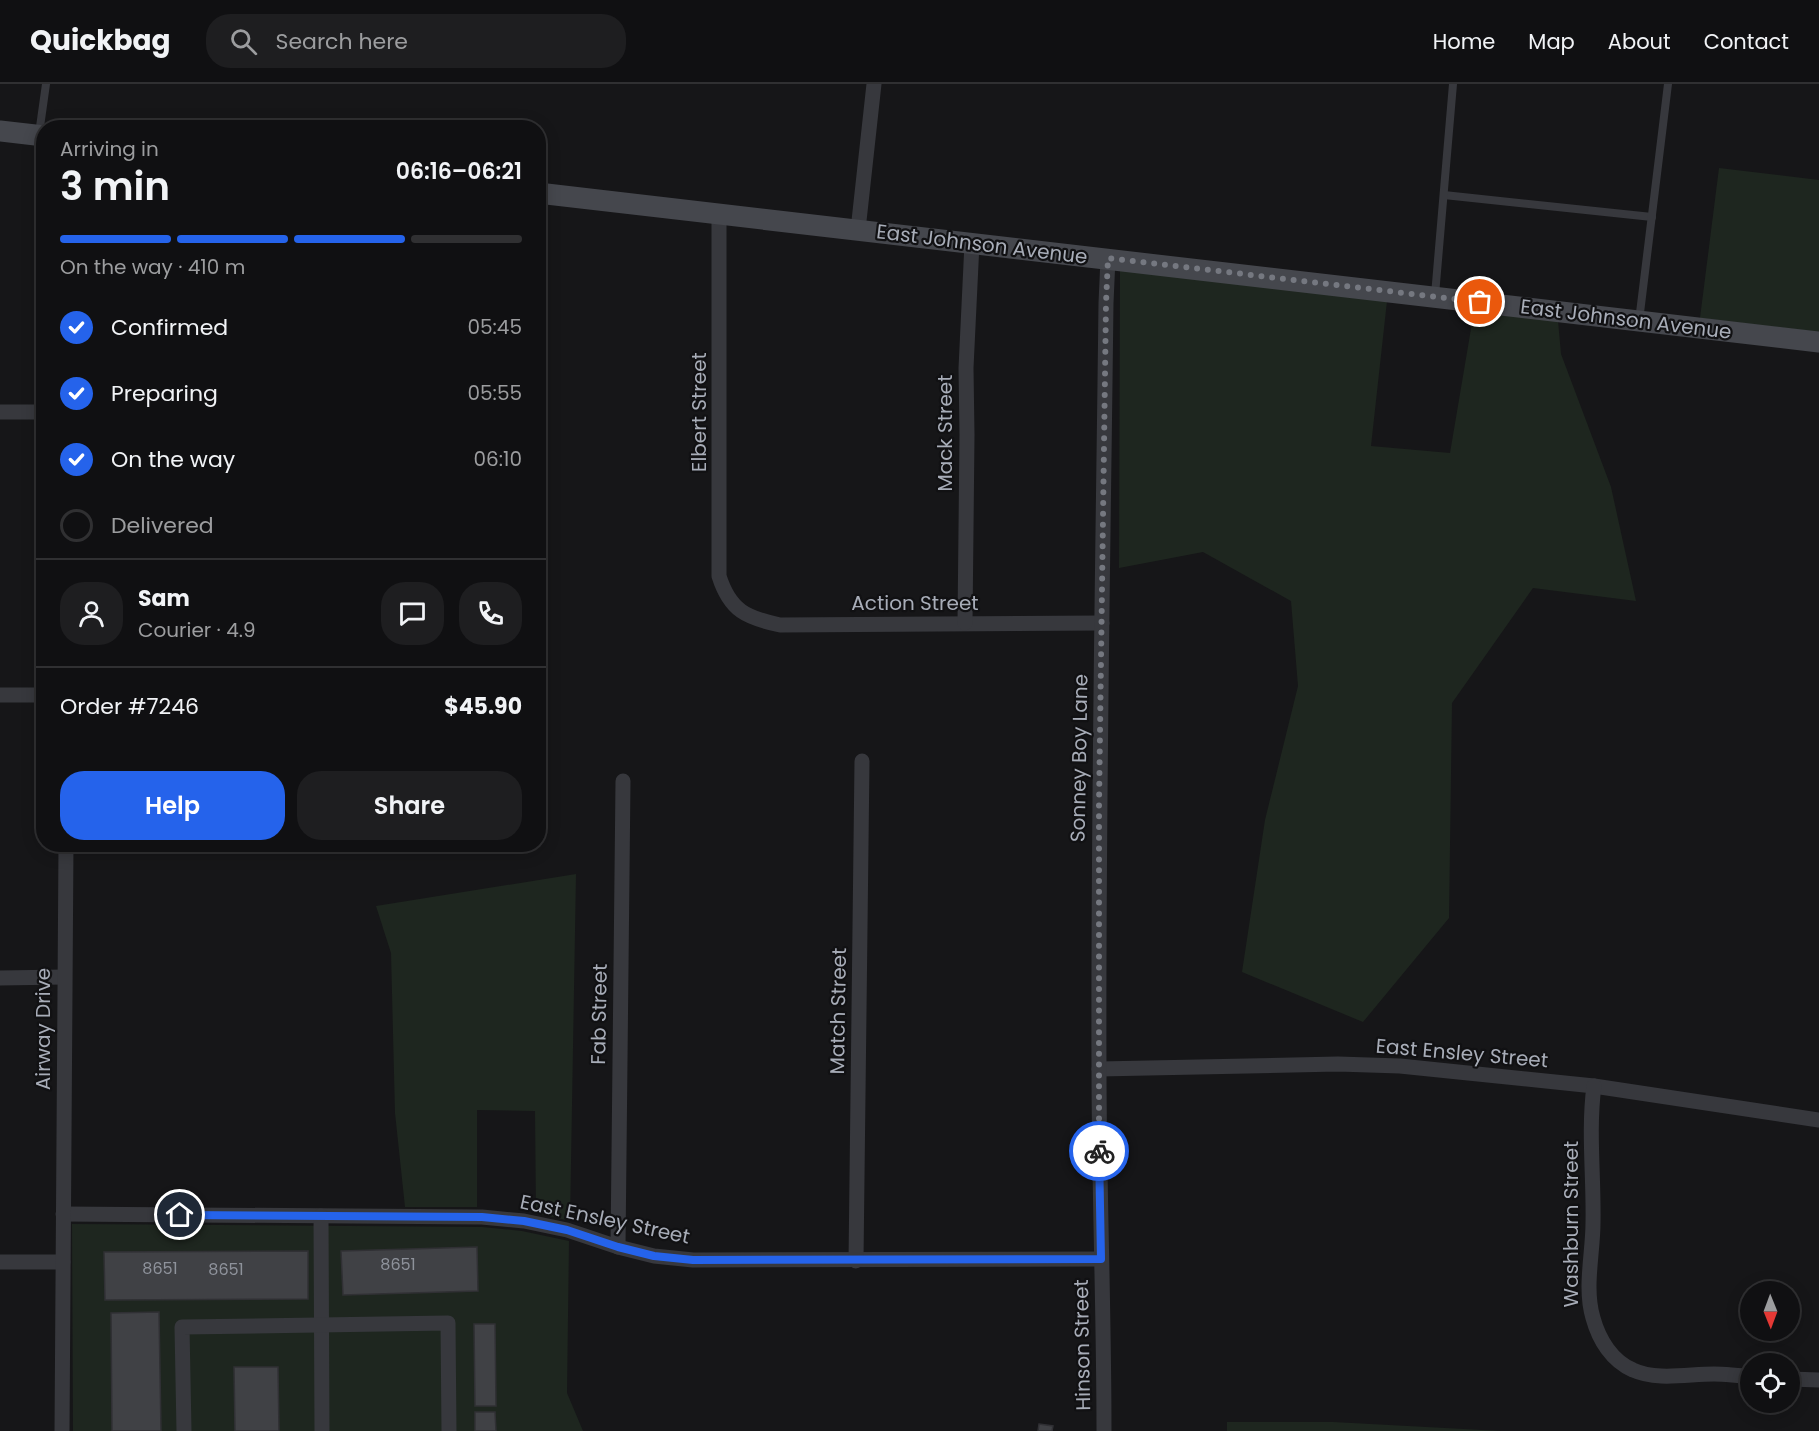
<!DOCTYPE html>
<html lang="en">
<head>
<meta charset="utf-8">
<style>
  body { margin:0; font-family:Poppins,sans-serif; background:#1e1e20; color:#f1f3f6; height:100vh; display:flex; flex-direction:column; font-size:22px; white-space:nowrap }
  * { box-sizing:border-box; margin:0 }
  p { font-size:20px; color:#9c9d9f }
  .icon { flex:none; width:33px; height:33px; fill:none; stroke:currentColor; stroke-width:2; stroke-linecap:round; stroke-linejoin:round }
  .map { position:relative; flex:1; overflow:hidden }
  .drawer { position:absolute; left:36px; top:36px; width:510px; height:732px; display:flex; flex-direction:column; background:#101012; border-radius:24px; box-shadow:0 3px 15px #0003,0 0 0 2px #303032 }
  .drawer>* { flex:none }
  .needle { width:39px; rotate:179deg }
  .controls { position:absolute; left:1740px; top:1197px; display:grid; gap:12px }
  .controls a { display:grid; place-items:center; width:60px; height:60px; border-radius:50%; background:#101012; box-shadow:0 3px 15px #0003,0 0 0 2px #303032; font-size:30px }
  .pin { position:absolute; display:grid; place-items:center; width:51px; height:51px; color:#fff; margin:-26px; border:3px solid #fff; border-radius:50%; box-shadow:0 2px 6px #0007 }
  .courier { position:absolute; display:grid; place-items:center; width:60px; height:60px; margin:-30px; border:4px solid #2563eb; border-radius:50%; background:#fff; color:#222; box-shadow:0 2px 8px #0007 }
  .head em { font-style:normal; font-weight:600 }
  .head div { display:flex; flex-direction:column-reverse }
  .head { display:flex; align-items:center; justify-content:space-between; height:102px; padding:0 24px }
  h1 { font-size:39px; font-weight:600; line-height:45px }
  .bar { display:grid; grid-template-columns:repeat(4,1fr); gap:9px 6px; align-content:center; height:72px; padding:0 24px }
  .bar i { height:8px; border-radius:4px; background:#303032 }
  .bar .selected { background:#2563eb }
  .bar p { grid-column:span 4 }
  .line { display:flex; align-items:center; gap:15px; padding:0 24px; border-top:2px solid #303032 }
  .line div { flex:1 }
  .round { display:grid; place-items:center; flex:none; width:63px; height:63px; border-radius:24px; background:#1e1e20 }
  ol { padding:0 24px; list-style:none }
  li { display:flex; align-items:center; gap:18px; height:66px }
  li p { margin-inline-start:auto }
  li .icon { padding:6px; border-radius:50%; background:#2563eb; color:#fff; stroke-width:4 }
  li:last-child { color:#9c9d9f }
  li i { width:33px; height:33px; border:3px solid #303032; border-radius:50% }
  .button { display:flex; gap:12px; margin-top:auto; padding:12px 24px }
  .button a { flex:1; height:69px; border-radius:24px; background:#2563eb; color:#fff; font-size:24px; font-weight:600; line-height:69px; text-align:center }
  .button a+a { background:#1e1e20; color:#f1f3f6 }
  header { display:flex; align-items:center; gap:36px; box-sizing:border-box; height:84px; padding:0 30px; background:#101012; border-bottom:2px solid #303032 }
  header strong { font-size:28px }
  nav { display:flex; gap:33px; margin-inline-start:auto; font-size:21px }
  .search { width:420px; height:54px; background:#1e1e20; display:flex; align-items:center; gap:15px; box-sizing:border-box; padding:0 21px; border-radius:24px; color:#9c9d9f; font-size:22px }
  .map>svg:first-child { display:block }
</style>
</head>
<body>
<header>
<strong>Quickbag</strong>
<div class="search"><svg class="icon" aria-label="search" viewBox="0 0 24 24"><circle cx="10" cy="10" r="6"/><path d="M15 15l6 6"/></svg>Search here</div>
<nav><a>Home</a><a>Map</a><a>About</a><a>Contact</a></nav>
</header>
<div class="map">
<svg width="1819" height="1347" viewBox="0 0 1819 1347">
  <rect width="100%" height="100%" fill="#161618"/>
  <g fill="#1e261f">
    <path d="M1719,84L1819,96V248L1700,234Z"/>
    <path d="M1120,186L1387,217L1371,362L1450,369L1474,227L1558,237L1561,270L1611,403L1636,517L1533,504L1452,619L1449,834L1363,938L1242,888L1265,736L1298,602L1291,517L1203,468L1119,484Z"/>
    <path d="M576,790L570,1137L536,1129L535,1027L477,1026V1123H405L395,1029L391,869L376,822Z"/>
    <path d="M72,1140L482,1143L522,1147L569,1157L567,1309L583,1347H73Z"/>
    <path d="M1227,1338H1333L1501,1347H1227Z"/>
  </g>
  <g fill="#404145" stroke="#303034" stroke-width="1.5">
    <path d="M477,1163L478,1207L343,1211L341,1167Z"/>
    <path d="M308,1167V1215L105,1216L104,1168Z"/>
    <path d="M159,1228L161,1347H112L111,1229Z"/>
    <path d="M474,1240H495L496,1322H475Z"/>
    <path d="M234,1283H278L279,1347H235Z"/>
    <path d="M475,1328H495L496,1347H475Z"/>
    <path d="M1039,1340L1053,1342L1052,1347H1038Z"/>
  </g>
  <g fill="none" stroke-linecap="round" stroke-linejoin="round">
    <g stroke="#37383d" stroke-width="8">
      <path d="M39,50L46,0"/>
      <path d="M1444,111L1652,133"/>
      <path d="M1435,211L1453,0"/>
      <path d="M1639,237L1668,0"/>
    </g>
    <g stroke="#37383d" stroke-width="15">
      <path d="M719,130V492C730,527 747,534 780,541L1102,539"/>
      <path d="M858,146L874,0"/>
      <path d="M0,328H44"/>
      <path d="M965,539L967,351L966,284L972,159"/>
      <path d="M0,611H44"/>
      <path d="M0,894L64,893"/>
      <path d="M1099,985L1338,980L1400,982L1594,1002L1819,1036"/>
      <path d="M1594,1002C1588,1047 1594,1093 1593,1139C1593,1169 1584,1204 1593,1234C1599,1256 1612,1277 1633,1286C1657,1297 1688,1290 1714,1290C1726,1290 1738,1292 1750,1292"/>
      <path d="M63,1130L482,1133L524,1137L567,1146L618,1163L654,1172L693,1176L1101,1175"/>
      <path d="M321,1132L322,1347"/>
      <path d="M618,1163L623,697"/>
      <path d="M856,1177L862,677"/>
      <path d="M0,1178H63"/>
      <path d="M1790,1295L1819,1296"/>
      <path d="M62,1347L66,760"/>
      <path d="M184,1347L182,1243L448,1239L449,1347"/>
      <path d="M1104,1347C1104,1226 1099,1105 1099,984C1098,729 1103,474 1106,219L1108,174"/>
    </g>
    <g stroke="#45474d" stroke-width="21">
      <path d="M0,47L44,52"/>
      <path d="M538,109L1819,258"/>
    </g>
  </g>
  <g fill="none" stroke-linecap="round" stroke-linejoin="round">
    <path stroke="#757880" stroke-width="6" stroke-dasharray="0 10.8" d="M1099,1067V720L1106,219L1108,174L1480,218"/>
    <path stroke="#2563eb" stroke-width="8" d="M180,1131L482,1133L524,1137L567,1146L618,1163L654,1172L693,1176L1101,1175L1099,1067"/>
  </g>
  <g text-anchor="middle" stroke-width="4.5" stroke-linejoin="round" paint-order="stroke">
    <g font-size="16" fill="#8e929b">
      <text x="398" y="1186">8651</text>
      <text x="160" y="1190">8651</text>
      <text x="226" y="1191">8651</text>
    </g>
    <g font-size="20" fill="#a8adb8" stroke="#111113">
      <text transform="translate(982 160) rotate(7)" y="7">East Johnson Avenue</text>
      <text transform="translate(1626 235) rotate(7)" y="7">East Johnson Avenue</text>
      <text transform="translate(699 328) rotate(-90)" y="7">Elbert Street</text>
      <text transform="translate(945 349) rotate(-90)" y="7">Mack Street</text>
      <text x="915" y="526">Action Street</text>
      <text transform="translate(1079 674) rotate(-89)" y="7">Sonney Boy Lane</text>
      <text transform="translate(838 927) rotate(-89)" y="7">Match Street</text>
      <text transform="translate(599 930) rotate(-89)" y="7">Fab Street</text>
      <text transform="translate(43 945) rotate(-90)" y="7">Airway Drive</text>
      <text transform="translate(1462 969) rotate(5)" y="7">East Ensley Street</text>
      <text transform="translate(605 1135) rotate(12)" y="7">East Ensley Street</text>
      <text transform="translate(1571 1140) rotate(-90)" y="7">Washburn Street</text>
      <text transform="translate(1082 1261) rotate(-91)" y="7">Hinson Street</text>
    </g>
  </g>
</svg>
<div class="controls">
<a><svg class="needle" viewBox="-14 -14 28 28"><path d="M0-13l5 13h-10z" fill="#e53935"/><path d="M0 13l5-13h-10z" fill="#9c9d9f"/></svg></a>
<a><svg class="icon" aria-label="locate" viewBox="0 0 24 24"><circle cx="12" cy="12" r="6"/><path d="M12 2v4M12 18v4M2 12h4M18 12h4"/></svg></a>
</div>
<div class="pin" style="left:1480px;top:218px;background:#ea580c"><svg class="icon" aria-label="bag" viewBox="0 0 24 24"><path d="M5 8h14l-1 12H6zM9 8a3 3 0 0 1 6 0"/></svg></div>
<div class="pin" style="left:180px;top:1131px;background:#1f2937"><svg class="icon" aria-label="home" viewBox="0 0 24 24"><path d="M3 11l9-7 9 7M6 9v11h12V9"/></svg></div>
<div class="courier" style="left:1099px;top:1067px"><svg class="icon" aria-label="bike" viewBox="0 0 24 24"><circle cx="6" cy="16" r="4"/><circle cx="18" cy="16" r="4"/><path d="M6 16l4-8h5l3 8M10 8l3 8H6M13 5h3"/></svg></div>
<section class="drawer">
<div class="head"><div><h1>3 min</h1><p>Arriving in</p></div><em>06:16–06:21</em></div>
<div class="bar"><i class="selected"></i><i class="selected"></i><i class="selected"></i><i></i><p>On the way · 410 m</p></div>
<ol>
<li><svg class="icon" aria-label="check" viewBox="0 0 24 24"><path d="M5 12l5 5 9-10"/></svg>Confirmed<p>05:45</p></li>
<li><svg class="icon" aria-label="check" viewBox="0 0 24 24"><path d="M5 12l5 5 9-10"/></svg>Preparing<p>05:55</p></li>
<li><svg class="icon" aria-label="check" viewBox="0 0 24 24"><path d="M5 12l5 5 9-10"/></svg>On the way<p>06:10</p></li>
<li><i></i>Delivered</li>
</ol>
<div class="line" style="height:108px"><a class="round"><svg class="icon" aria-label="person" viewBox="0 0 24 24"><circle cx="12" cy="8" r="4"/><path d="M4 21q1-7 8-7t8 7"/></svg></a><div><b>Sam</b><p>Courier · 4.9</p></div><a class="round"><svg class="icon" aria-label="chat" viewBox="0 0 24 24"><path d="M4 5h16v11H9l-5 4z"/></svg></a><a class="round"><svg class="icon" aria-label="phone" viewBox="0 0 24 24"><path d="M5 4h4l2 5-3 2q2 4 5 5l2-3 5 2v4C11 20 4 13 5 4z"/></svg></a></div>
<div class="line" style="height:78px"><div>Order #7246</div><b>$45.90</b></div>
<div class="button"><a>Help</a><a>Share</a></div>
</section>
</div>
</body>
</html>
